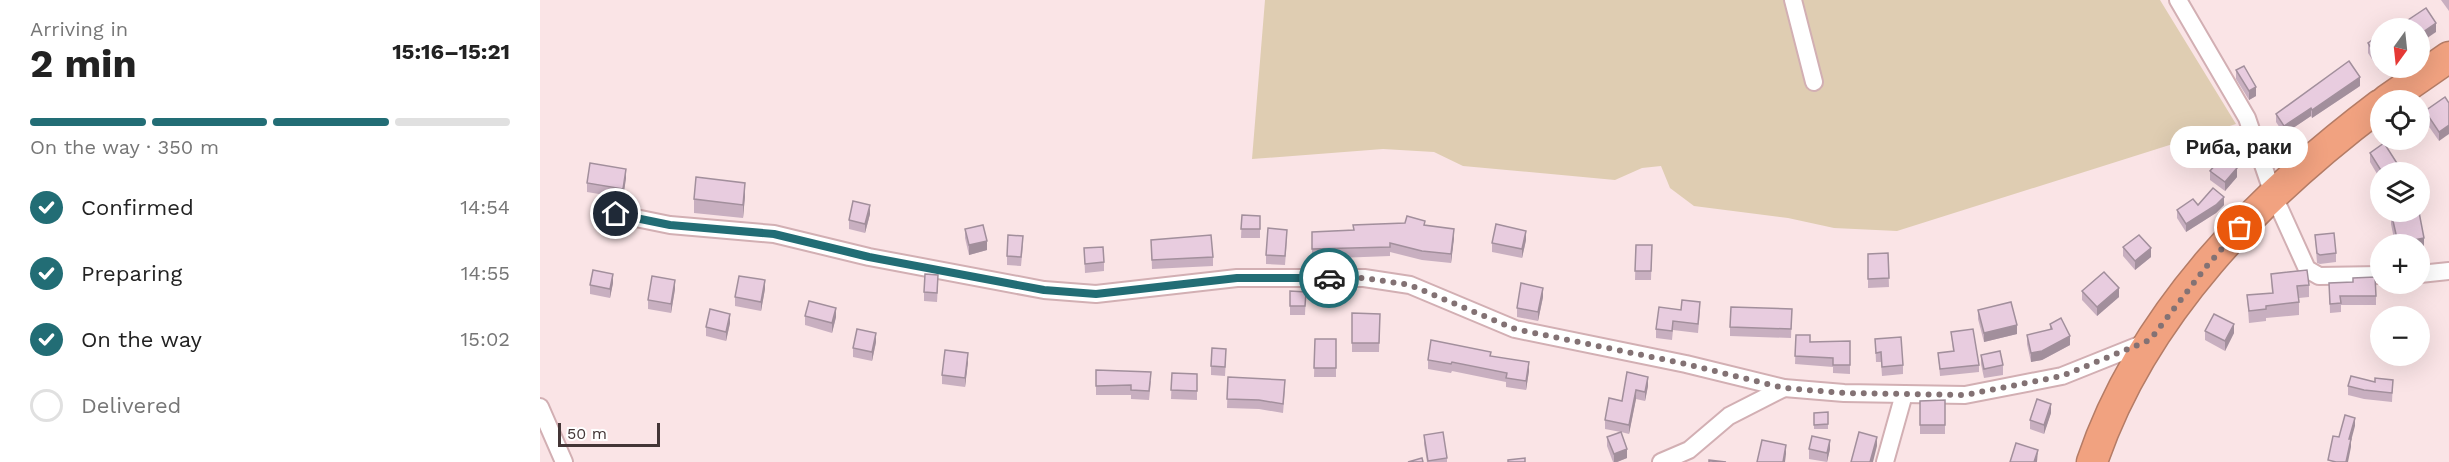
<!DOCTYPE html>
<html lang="en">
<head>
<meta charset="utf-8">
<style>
  body { margin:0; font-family:"Work Sans",sans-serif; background:#f2f2f2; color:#222; height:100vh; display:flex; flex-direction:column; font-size:22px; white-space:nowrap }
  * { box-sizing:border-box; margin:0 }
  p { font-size:20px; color:#767676 }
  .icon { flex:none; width:33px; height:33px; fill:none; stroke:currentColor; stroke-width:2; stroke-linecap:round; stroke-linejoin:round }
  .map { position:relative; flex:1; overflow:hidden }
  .sheet { display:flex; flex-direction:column; background:#fff; width:540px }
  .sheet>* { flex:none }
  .needle { width:39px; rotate:195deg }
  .controls { position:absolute; left:1830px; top:18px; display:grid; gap:12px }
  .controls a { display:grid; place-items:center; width:60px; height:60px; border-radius:50%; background:#fff; box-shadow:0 6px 24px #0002; font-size:30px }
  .scale { position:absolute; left:18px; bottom:15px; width:102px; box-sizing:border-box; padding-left:6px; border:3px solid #433536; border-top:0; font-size:16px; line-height:21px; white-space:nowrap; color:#433536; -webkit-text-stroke:4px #fff; paint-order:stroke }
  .pin { position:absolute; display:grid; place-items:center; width:51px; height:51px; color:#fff; margin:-26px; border:3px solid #fff; border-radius:50%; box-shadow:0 2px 6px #0007 }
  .courier { position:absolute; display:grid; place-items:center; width:60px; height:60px; margin:-30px; border:4px solid #226d75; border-radius:50%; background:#fff; color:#222; box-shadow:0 2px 8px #0007 }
  .bubble { position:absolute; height:42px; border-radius:21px; background:#fff; box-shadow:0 6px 24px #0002; font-size:20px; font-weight:700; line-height:42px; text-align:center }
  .headline em { font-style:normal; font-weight:700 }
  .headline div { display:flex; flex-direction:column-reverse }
  .headline { display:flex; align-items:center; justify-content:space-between; height:102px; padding:0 30px }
  h1 { font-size:39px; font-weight:700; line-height:45px }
  .bar { display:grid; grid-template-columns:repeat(4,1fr); gap:9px 6px; align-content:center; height:72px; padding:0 30px }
  .bar i { height:8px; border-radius:4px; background:#e0e0e0 }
  .bar .selected { background:#226d75 }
  .bar p { grid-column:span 4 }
  ol { padding:0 30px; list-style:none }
  li { display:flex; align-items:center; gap:18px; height:66px }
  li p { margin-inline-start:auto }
  li .icon { padding:6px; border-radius:50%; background:#226d75; color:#fff; stroke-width:4 }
  li:last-child { color:#767676 }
  li i { width:33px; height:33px; border:3px solid #e0e0e0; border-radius:50% }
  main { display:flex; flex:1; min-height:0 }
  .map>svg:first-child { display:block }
</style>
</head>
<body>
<main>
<section class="sheet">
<div class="headline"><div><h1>2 min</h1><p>Arriving in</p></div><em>15:16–15:21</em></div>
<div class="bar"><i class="selected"></i><i class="selected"></i><i class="selected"></i><i></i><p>On the way · 350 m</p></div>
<ol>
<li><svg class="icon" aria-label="check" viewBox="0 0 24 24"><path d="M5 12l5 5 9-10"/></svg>Confirmed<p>14:54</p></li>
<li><svg class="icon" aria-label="check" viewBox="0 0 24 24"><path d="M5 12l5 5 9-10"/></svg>Preparing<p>14:55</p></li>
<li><svg class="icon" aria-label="check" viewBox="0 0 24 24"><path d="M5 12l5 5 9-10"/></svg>On the way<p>15:02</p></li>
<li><i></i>Delivered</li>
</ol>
</section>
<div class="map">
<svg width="1909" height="462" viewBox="0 0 1909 462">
  <rect width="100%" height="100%" fill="#fae4e6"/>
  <path fill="#dfcdb2" d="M725,0H1620L1696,124L1357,231L1294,228L1248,218L1154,206L1130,188L1121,166L1102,168L1075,180L923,166L894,152L843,149L712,159Z"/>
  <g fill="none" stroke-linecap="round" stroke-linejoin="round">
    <g stroke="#d2afb3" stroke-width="20">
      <g id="street">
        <path d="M1253,0L1274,82"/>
        <path d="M1638,0L1707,118L1733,194L1767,269L1779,276L1840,275"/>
        <path d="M76,214L130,225L234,234L329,257L504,290L556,294L697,278H824L870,285L975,329L1146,364L1244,388L1304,393L1425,395L1522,376L1607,342"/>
        <path d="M1880,274L1909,271"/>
        <path d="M0,407L24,462"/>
        <path d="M1121,462L1149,450L1189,416L1244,388"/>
        <path d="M1345,462L1364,394"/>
      </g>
    </g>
    <g stroke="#b47c66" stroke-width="33">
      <g id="highway">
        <path d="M1847,100L1909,57"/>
        <path d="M1552,462C1602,314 1718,197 1840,105"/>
      </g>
    </g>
    <use href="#street" stroke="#fff" stroke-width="16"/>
    <use href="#highway" stroke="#f1a280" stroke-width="30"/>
  </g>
  <g fill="#c8afc0">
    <path d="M1901,0H1909V11Z"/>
    <path d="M1840,35V68H1844L1839,70L1828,53V43Z"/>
    <path d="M1696,70L1716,96L1709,100L1696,79Z"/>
    <path d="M1820,86L1772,118L1771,116L1744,134L1736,122V114Z"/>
    <path d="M1905,97L1899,141L1885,121V111Z"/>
    <path d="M1830,153L1862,172H1840V179L1830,162Z"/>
    <path d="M1670,171L1697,177L1685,191L1670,180Z"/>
    <path d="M86,178L83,198L47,192V183Z"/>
    <path d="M205,196L203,218L154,213V199Z"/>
    <path d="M1658,205H1684L1676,213L1646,232L1637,218V210Z"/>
    <path d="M1851,212H1879L1884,238V251L1880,252V244H1855L1851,224Z"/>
    <path d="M330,214L325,233L309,229V220Z"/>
    <path d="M702,215L720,216V238H701Z"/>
    <path d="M885,226L914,238L911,263L882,260L850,252V256L772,259V232Z"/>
    <path d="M425,229L447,250L429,255L425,238Z"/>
    <path d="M1775,235L1796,253V262L1780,264L1777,263Z"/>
    <path d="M747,239L745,265L726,264V255Z"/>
    <path d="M611,240L673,257V266L612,269Z"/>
    <path d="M986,240L982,258L952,252V243Z"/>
    <path d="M483,245L481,266L467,265V256Z"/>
    <path d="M1096,245H1112L1111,280H1095Z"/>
    <path d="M1583,247L1611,257L1595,270L1583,256Z"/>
    <path d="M544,248L564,262V271L545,273Z"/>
    <path d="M1348,253L1349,287L1328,288V254Z"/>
    <path d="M1731,274L1769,285V297L1759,298V315L1726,318V321L1709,323L1707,295L1732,293Z"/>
    <path d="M73,283L70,298L50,294V285Z"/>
    <path d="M1789,283L1836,296V305H1801V312L1790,313Z"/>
    <path d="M398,284L397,302L384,301V292Z"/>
    <path d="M135,289L131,313L108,309V300Z"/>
    <path d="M225,289L221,311L195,306V297Z"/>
    <path d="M750,291L766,292L765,315H750Z"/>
    <path d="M1542,291L1579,297L1557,316L1542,300Z"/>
    <path d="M1003,297L998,321L977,317V308Z"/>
    <path d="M1252,309L1251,338L1190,336V327Z"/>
    <path d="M1141,310L1160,311L1158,333L1133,330L1132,340L1116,338V329Z"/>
    <path d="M1438,310L1477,334L1444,342L1438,319Z"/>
    <path d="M812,313L840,314L839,352H812Z"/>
    <path d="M265,316L296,317L292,333L265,325Z"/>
    <path d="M190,323L186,341L166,336V327Z"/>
    <path d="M1510,324L1530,345L1502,360L1491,362L1487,344V335L1510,330Z"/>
    <path d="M1665,331L1694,333L1685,351L1665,340Z"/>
    <path d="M1411,332L1439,365V372L1400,376L1398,353L1413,351Z"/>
    <path d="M1256,335L1270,342L1310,341V374L1293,373V367L1255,364Z"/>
    <path d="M775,339H796V377H774Z"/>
    <path d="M1335,339L1363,365V374L1342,376L1341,362H1336Z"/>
    <path d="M336,342L332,361L313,357V348Z"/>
    <path d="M1441,355L1463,365V375L1444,378L1441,364Z"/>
    <path d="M951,357L989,371L986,390L966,387V382L912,371L911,373L888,369V360Z"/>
    <path d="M686,358L685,376L671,375V366Z"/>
    <path d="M428,362L425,387L402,384V375Z"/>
    <path d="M556,370L611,381L609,400L591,399V395H556Z"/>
    <path d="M1087,372L1108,386L1105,401L1096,399L1089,434L1081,432L1087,458L1077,462H1073L1067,446V437L1081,432L1065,429V420L1082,401Z"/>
    <path d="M632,373L657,374V400L631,399Z"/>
    <path d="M688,377L745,389L743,413L719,409L687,408Z"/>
    <path d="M1853,380L1852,402L1824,399L1808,395V386Z"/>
    <path d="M1405,400V434H1380V401Z"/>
    <path d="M1288,412V429H1274V413Z"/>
    <path d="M1511,413L1504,434L1490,429V420Z"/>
    <path d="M884,435L907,458V462H887L884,444Z"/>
    <path d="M1269,449H1290L1287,462L1269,459Z"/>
  </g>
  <g fill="#a28f9c">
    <path d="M1896,23V32L1880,43V34Z"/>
    <path d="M1840,60V68H1844L1839,70V61Z"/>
    <path d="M1820,77V86L1772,118V110Z"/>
    <path d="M1716,87V96L1709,100V91Z"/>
    <path d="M1771,108V116L1744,134V126Z"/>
    <path d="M1909,125V134L1899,141V132Z"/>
    <path d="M1697,168V177L1685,191V182Z"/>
    <path d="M86,169V178L83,198V189Z"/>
    <path d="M205,183V196L203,218V205Z"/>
    <path d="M1684,197V205L1676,213L1646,232V224Z"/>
    <path d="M330,205V214L325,233V224Z"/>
    <path d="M914,229V238L911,263V254Z"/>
    <path d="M986,231V240L982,258V249Z"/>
    <path d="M1884,238V251L1880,252V244H1858V243Z"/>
    <path d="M447,241V250L429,255V245Z"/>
    <path d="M1611,248V257L1595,270V261Z"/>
    <path d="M73,274V283L70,298V289Z"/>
    <path d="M135,280V289L131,313V304Z"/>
    <path d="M225,280V289L221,311V302Z"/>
    <path d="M1003,288V297L998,321V312Z"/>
    <path d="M1579,288V297L1557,316V307Z"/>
    <path d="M296,308V317L292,333V323Z"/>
    <path d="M190,314V323L186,341V332Z"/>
    <path d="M1694,324V333L1685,351V341Z"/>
    <path d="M1477,325V334L1444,342V333Z"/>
    <path d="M336,333V342L332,361V352Z"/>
    <path d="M1530,336V345L1502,360L1491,362V353Z"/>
    <path d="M428,353V362L425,387V378Z"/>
    <path d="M989,362V371L986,390V381Z"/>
    <path d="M1108,377V386L1105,401V392Z"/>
    <path d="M1096,390V399L1089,434V425Z"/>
    <path d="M1511,404V413L1504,434V425Z"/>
    <path d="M1815,418V426L1811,441V447L1808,462H1806L1809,439Z"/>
    <path d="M1337,437V446L1333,462H1330Z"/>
    <path d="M1290,440V449L1287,462V453Z"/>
    <path d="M1246,445V454L1245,462H1243Z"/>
    <path d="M1087,449V458L1077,462H1074V454Z"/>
    <path d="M1498,450L1497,462H1494Z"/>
  </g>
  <g fill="#e8ccdf" stroke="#a28f9c" stroke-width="1.5">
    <path d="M1886,8L1896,23L1880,34V28H1856Z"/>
    <path d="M1840,35V60L1839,61L1828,43Z"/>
    <path d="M1809,61L1820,77L1772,110L1771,108L1744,126L1736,114Z"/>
    <path d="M1704,66L1716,87L1709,91L1696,70Z"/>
    <path d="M1905,97L1909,103V125L1899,132L1885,111Z"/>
    <path d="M1844,143L1862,171L1858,172H1842L1830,153Z"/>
    <path d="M1683,156L1697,168L1685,182L1670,171Z"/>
    <path d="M50,163L86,169L83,189L47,183Z"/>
    <path d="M156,177L205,183L203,205L154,199Z"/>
    <path d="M1673,188L1684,197L1676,205L1646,224L1637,210L1653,199L1658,205Z"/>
    <path d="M313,201L330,205L325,224L309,220Z"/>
    <path d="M1851,212H1879L1884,238L1858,243Z"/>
    <path d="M702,215L720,216V229H701Z"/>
    <path d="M867,216L885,221L884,225L914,229L911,254L882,251L850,243V247L772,249V232L814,230L813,225L865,223Z"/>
    <path d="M956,224L986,231L982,249L952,243Z"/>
    <path d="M443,225L447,241L429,245L425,229Z"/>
    <path d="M728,228L747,230L745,256L726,255Z"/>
    <path d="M1794,233L1796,253L1780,255L1777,253L1775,235Z"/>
    <path d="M468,235L483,236L481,257L467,256Z"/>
    <path d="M671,235L673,257L612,260L611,240Z"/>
    <path d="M1599,235L1611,248L1595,261L1583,247Z"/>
    <path d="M1096,245H1112L1111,271H1095Z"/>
    <path d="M563,247L564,262L545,264L544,248Z"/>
    <path d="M1348,253L1349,278L1328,279V254Z"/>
    <path d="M53,270L73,274L70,289L50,285Z"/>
    <path d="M1767,270L1769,285L1757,286L1759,302L1726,306V309L1709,311L1707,295L1733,293L1731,274Z"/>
    <path d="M1564,272L1579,288L1557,307L1542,291Z"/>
    <path d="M385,274L398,275L397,293L384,292Z"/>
    <path d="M112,276L135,280L131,304L108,300Z"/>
    <path d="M199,276L225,280L221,302L195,297Z"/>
    <path d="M1835,277L1836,296H1800L1801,303L1790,304L1789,283L1813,282V278Z"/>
    <path d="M981,283L1003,288L998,312L977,308Z"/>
    <path d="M750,291L766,292L765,306H750Z"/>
    <path d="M1142,300L1160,302L1158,324L1133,321L1132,331L1116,329L1119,307L1141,310Z"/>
    <path d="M269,301L296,308L292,323L265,316Z"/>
    <path d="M1471,302L1477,325L1444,333L1438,310Z"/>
    <path d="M1191,307L1252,309L1251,329L1190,327Z"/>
    <path d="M170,309L190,314L186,332L166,327Z"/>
    <path d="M812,313L840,314L839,343H812Z"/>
    <path d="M1674,314L1694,324L1685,341L1665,331Z"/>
    <path d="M1521,318L1530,336L1502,351L1491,353L1487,335L1512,329L1510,324Z"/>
    <path d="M317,329L336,333L332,352L313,348Z"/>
    <path d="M1433,329L1439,365L1400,369L1398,353L1414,351L1411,332Z"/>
    <path d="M1256,335H1270V342L1310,341V365H1293V358L1255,356Z"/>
    <path d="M1361,337L1363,365L1342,367L1341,352L1336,353L1335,339Z"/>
    <path d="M775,339H796V368H774Z"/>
    <path d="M891,340L951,352L950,356L989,362L986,381L966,378L967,373L912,362L911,364L888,360Z"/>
    <path d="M672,348L686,349L685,367L671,366Z"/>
    <path d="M405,350L428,353L425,378L402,375Z"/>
    <path d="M1460,351L1463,365L1444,369L1441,355Z"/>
    <path d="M556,370L611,372L609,391L591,390V385L556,386Z"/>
    <path d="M1087,372L1108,377L1105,392L1096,390L1089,425L1065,420L1069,398L1082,401Z"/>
    <path d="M632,373L657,374V391L631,390Z"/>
    <path d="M1811,376L1835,382V378L1853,380L1852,393L1824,390L1808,386Z"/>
    <path d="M688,377L745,380L743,404L719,400L687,399Z"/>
    <path d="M1497,399L1511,404L1504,425L1490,420Z"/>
    <path d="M1405,400V425H1380V401Z"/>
    <path d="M1288,412V424L1274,425V413Z"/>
    <path d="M1805,415L1815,418L1809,439H1811L1806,462H1796L1788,460L1793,436L1799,437Z"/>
    <path d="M903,432L907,458L888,461L884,435Z"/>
    <path d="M1081,432L1087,449L1074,454L1067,437Z"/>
    <path d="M1319,432L1337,437L1330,462H1311Z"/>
    <path d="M1272,436L1290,440L1287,453L1269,449Z"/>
    <path d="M1222,440L1246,445L1243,462H1217Z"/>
    <path d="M1476,443L1498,450L1494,462H1470Z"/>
    <path d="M882,458L883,462H868Z"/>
    <path d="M985,458V462H968V460Z"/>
    <path d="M1169,460L1186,462H1169Z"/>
  </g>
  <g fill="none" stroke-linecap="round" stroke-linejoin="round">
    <path stroke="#837274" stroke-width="6" stroke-dasharray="0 10.8" d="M789,278H824L870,285L975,329L1146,364L1244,388L1304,393L1425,395L1522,376L1610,340L1666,267L1700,228"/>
    <path stroke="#226d75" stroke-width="8" d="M76,214L130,225L234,234L329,257L504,290L556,294L697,278H789"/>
  </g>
</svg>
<div class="controls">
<a><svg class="needle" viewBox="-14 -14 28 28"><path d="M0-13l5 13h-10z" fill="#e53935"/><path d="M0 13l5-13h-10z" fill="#767676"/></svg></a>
<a><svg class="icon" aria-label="locate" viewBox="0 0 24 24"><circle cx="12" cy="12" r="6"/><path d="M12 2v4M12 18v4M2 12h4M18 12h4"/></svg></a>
<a><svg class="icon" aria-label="layers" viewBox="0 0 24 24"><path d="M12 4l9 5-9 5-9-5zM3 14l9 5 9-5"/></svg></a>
<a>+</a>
<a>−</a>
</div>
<div class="scale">50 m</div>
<div class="pin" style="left:1700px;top:228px;background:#ea580c"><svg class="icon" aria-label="bag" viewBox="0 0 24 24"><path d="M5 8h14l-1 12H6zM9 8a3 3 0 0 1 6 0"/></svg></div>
<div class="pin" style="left:76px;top:214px;background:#1f2937"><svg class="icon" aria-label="home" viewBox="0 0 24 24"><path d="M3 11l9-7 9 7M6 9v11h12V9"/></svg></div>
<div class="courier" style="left:789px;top:278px"><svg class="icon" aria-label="car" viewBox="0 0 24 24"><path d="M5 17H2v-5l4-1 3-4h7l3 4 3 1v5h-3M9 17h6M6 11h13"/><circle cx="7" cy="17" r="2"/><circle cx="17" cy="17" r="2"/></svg></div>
<div class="bubble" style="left:1630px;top:126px;width:138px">Риба, раки</div>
</div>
</main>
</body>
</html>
